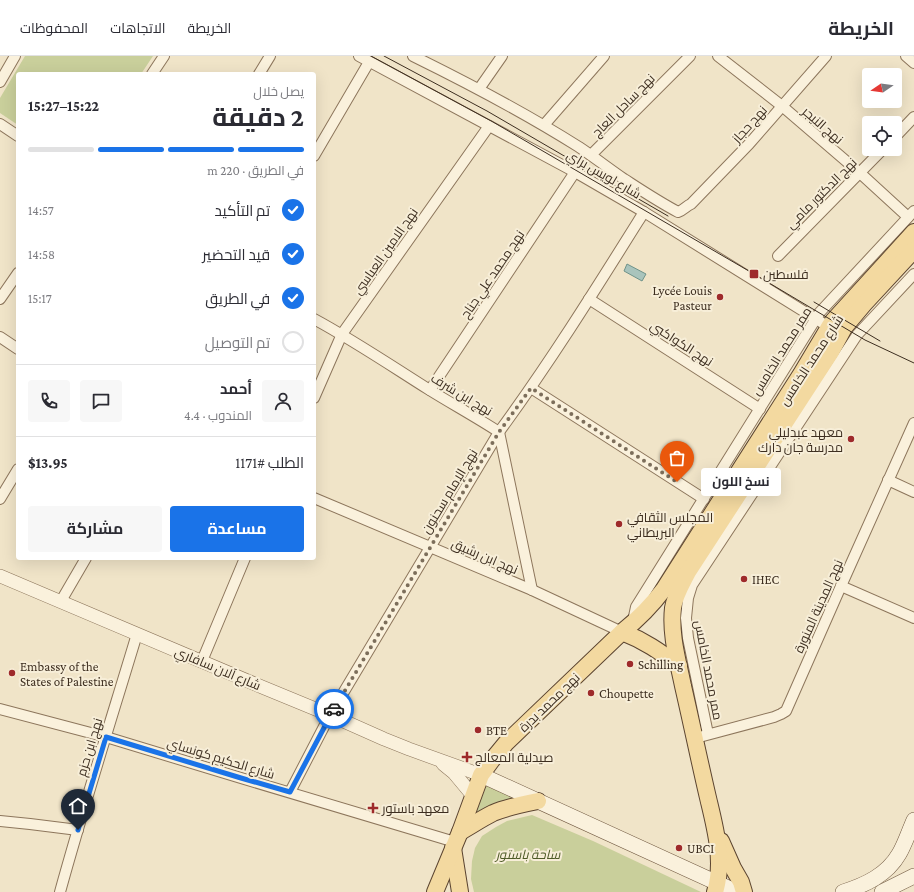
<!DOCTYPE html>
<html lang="ar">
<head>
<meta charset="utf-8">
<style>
  body { margin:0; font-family:"Crimson Pro",Cairo,serif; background:#f7f7f7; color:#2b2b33; direction:rtl; height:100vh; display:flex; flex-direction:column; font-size:15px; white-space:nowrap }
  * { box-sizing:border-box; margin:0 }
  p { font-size:13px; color:#7c7c81 }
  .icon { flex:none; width:22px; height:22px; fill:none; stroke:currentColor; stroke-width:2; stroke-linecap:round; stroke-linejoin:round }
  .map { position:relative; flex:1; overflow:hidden; direction:ltr }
  .side { position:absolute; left:16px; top:16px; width:300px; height:488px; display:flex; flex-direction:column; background:#fff; border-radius:4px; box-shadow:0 4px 16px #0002; direction:rtl }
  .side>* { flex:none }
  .needle { width:26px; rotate:257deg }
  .buttons { position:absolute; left:862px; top:12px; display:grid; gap:8px }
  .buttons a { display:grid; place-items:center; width:40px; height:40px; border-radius:4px; background:#fff; box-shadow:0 4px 16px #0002; font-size:20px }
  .pin { position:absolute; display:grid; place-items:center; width:34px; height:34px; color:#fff; margin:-41px -17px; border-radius:50% 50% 50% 0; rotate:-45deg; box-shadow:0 0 4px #0007 }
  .pin .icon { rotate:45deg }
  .courier { position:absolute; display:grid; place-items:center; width:40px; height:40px; margin:-20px; border:3px solid #1a73e8; border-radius:50%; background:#fff; color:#222; box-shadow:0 1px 5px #0007 }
  .bubble { position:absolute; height:28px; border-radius:4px; background:#fff; box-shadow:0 4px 16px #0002; font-size:13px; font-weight:700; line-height:28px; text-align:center; direction:rtl }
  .head em { font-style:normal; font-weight:700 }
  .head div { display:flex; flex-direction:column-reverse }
  .head { display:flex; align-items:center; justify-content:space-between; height:68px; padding:0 12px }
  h1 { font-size:26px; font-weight:700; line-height:30px }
  .bar { display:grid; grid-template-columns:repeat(4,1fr); gap:6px 4px; align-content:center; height:48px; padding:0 12px }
  .bar i { height:5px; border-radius:3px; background:#e1e1e2 }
  .bar .current { background:#1a73e8 }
  .bar p { grid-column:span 4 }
  .line { display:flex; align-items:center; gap:10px; padding:0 12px; border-top:1px solid #e1e1e2 }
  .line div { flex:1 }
  .round { display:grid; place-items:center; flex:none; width:42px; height:42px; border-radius:4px; background:#f7f7f7 }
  ol { padding:0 12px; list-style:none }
  li { display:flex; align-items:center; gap:12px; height:44px }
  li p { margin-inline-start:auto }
  li .icon { padding:4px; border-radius:50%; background:#1a73e8; color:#fff; stroke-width:4 }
  li:last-child { color:#7c7c81 }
  li i { width:22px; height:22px; border:2px solid #e1e1e2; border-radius:50% }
  .action { display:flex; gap:8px; margin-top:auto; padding:8px 12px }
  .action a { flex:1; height:46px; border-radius:4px; background:#1a73e8; color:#fff; font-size:16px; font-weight:700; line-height:46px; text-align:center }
  .action a+a { background:#f7f7f7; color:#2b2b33 }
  header { display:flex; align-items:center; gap:24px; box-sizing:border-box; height:56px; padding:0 20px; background:#fff; border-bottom:1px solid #e1e1e2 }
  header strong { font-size:19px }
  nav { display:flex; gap:22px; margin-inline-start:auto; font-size:14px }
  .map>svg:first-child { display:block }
</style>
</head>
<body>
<header>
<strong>الخريطة</strong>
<nav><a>الخريطة</a><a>الاتجاهات</a><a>المحفوظات</a></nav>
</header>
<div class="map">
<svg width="914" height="836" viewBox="0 0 914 836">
  <rect width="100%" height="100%" fill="#f0e4c8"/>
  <g fill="#c9cf9b">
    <path d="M25,0H153L141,18H18V69L0,57V42Z"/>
    <path d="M488,726L525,743L473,764Z"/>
    <path d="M532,759L593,785L701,836H474L471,823L472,805L475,792L482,780L496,771L507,765Z"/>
  </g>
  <path fill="#a9c4bc" stroke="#6f938a" d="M627,208L646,218L642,225L624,215Z"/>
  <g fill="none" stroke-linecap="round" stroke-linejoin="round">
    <g stroke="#8d765c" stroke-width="12">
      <g id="minor">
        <path d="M359,0L575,116L644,156L829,271"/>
        <path d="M413,0C470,28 525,57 579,91C594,101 608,112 624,123C641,134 659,146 678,156C684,154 686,150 691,148L749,88L826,0"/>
        <path d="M718,0L782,50L860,117L908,161"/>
        <path d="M906,0L914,7"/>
        <path d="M152,18L164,0"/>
        <path d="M259,18L270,0"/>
        <path d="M0,26L15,0"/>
        <path d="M479,33L502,0"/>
        <path d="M0,68L18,80"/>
        <path d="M544,69L604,0"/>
        <path d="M895,81L914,61"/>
        <path d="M591,99L690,0"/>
        <path d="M314,100L369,6"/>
        <path d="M778,200L883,93"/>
        <path d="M0,243L18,217"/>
        <path d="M589,243L760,353"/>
        <path d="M314,263C353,284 390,309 428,333C452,348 476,361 499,376L532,534"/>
        <path d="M0,281L18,293"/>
        <path d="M531,332L704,443"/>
        <path d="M430,334L575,116"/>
        <path d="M314,342L342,278L489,70"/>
        <path d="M888,424L914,436"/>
        <path d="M314,442L532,534L622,576"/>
        <path d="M0,443L18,413"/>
        <path d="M841,530L914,562"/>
        <path d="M61,545L86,502"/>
        <path d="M633,565L636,551L820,256L914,155"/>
        <path d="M202,605L245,502"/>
        <path d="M0,653L106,681L241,722L455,786"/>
        <path d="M708,678L688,582L686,562L688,542L692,529L857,279L914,218"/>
        <path d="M703,680L774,661L781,658L786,655L841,530L914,367"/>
        <path d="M290,736L330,659L499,376C551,305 597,231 644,156"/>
        <path d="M0,765L30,768L78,774"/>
        <path d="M60,836C84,749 111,664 137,578"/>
      </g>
    </g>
    <g stroke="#8d765c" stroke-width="14">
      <g id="tertiary">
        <path d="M0,520L262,631L330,659L384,683L409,693L481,719"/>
        <path d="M443,708L454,717L474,741"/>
      </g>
    </g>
    <g stroke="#6f573f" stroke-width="16">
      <g id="secondary">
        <path d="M481,719L737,836"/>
        <path d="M843,836C865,829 887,819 899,798C905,788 909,775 914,764"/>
        <path d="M882,836L914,820"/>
      </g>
    </g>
    <g stroke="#5b4430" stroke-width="18">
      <g id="primary">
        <path d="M622,576C645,585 659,595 679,610"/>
        <path d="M460,776C471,770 481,763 493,757C507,751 523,748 538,745"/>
        <path d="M721,785L733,812L741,826L744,836"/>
        <path d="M453,792L460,836"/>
        <path d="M435,836L460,776L481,719L492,704L506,687L622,576C637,564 652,549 664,533L801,318L829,271L833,265L914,176"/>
        <path d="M715,836C724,807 716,775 709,746C700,708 692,669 683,630C678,605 670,579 673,552C675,539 682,528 688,516L831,296L844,272L848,267L864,248L914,194"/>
      </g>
    </g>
    <use href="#minor" stroke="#faf1dc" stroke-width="10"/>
    <use href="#tertiary" stroke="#faf1dc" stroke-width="13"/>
    <use href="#secondary" stroke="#faf1dc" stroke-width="15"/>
    <use href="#primary" stroke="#f3d9a0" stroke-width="16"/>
    <g stroke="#3d2e20" stroke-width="1">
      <path d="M371,0L493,66L754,218L865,284L914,307"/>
      <path d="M384,0L487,55L578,108L668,160"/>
      <path d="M814,246L880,285"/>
    </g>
  </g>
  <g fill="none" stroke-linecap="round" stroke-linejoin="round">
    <path stroke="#7c6e5b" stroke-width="4" stroke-dasharray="0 7.2" d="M334,653L499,376L531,332L677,426"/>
    <path stroke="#1a73e8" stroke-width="5" d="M78,774L106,681L241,722L290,736L334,653"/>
  </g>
  <g fill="#9e2a2b" stroke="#f7eed8" stroke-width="1.5">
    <rect x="749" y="213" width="10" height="10" rx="2"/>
    <circle cx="720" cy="241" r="4"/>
    <circle cx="851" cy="383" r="4"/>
    <circle cx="619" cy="468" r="4"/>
    <circle cx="744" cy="523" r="4"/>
    <circle cx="630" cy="608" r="4"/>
    <circle cx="12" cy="617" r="4"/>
    <circle cx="591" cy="637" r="4"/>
    <circle cx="478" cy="674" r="4"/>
    <path d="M465 695h4v4h4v4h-4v4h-4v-4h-4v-4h4z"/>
    <path d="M371 746h4v4h4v4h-4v4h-4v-4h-4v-4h4z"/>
    <circle cx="679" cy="792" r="4"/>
  </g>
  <g text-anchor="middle" stroke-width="4" stroke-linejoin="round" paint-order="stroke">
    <g font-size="13" fill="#3d2e20" stroke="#f7eed8">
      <text transform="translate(623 49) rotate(-45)" y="5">نهج ساحل العاج</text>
      <text transform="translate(749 68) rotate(-48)" y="5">نهج حجاز</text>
      <text transform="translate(823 69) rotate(41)" y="5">نهج النيجر</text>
      <text transform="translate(604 118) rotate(30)" y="5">شارع لويس براي</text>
      <text transform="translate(821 137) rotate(-45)" y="5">نهج الدكتور مامي</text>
      <text transform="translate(385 195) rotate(-55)" y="5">نهج الامين العباسي</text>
      <text transform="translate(492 218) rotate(-56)" y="5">نهج محمد علي جناح</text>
      <text transform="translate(682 287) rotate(33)" y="5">نهج الكواكبي</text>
      <text transform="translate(781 295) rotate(-58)" y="5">ممر محمد الخامس</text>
      <text transform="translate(811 304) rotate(-57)" y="5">شارع محمد الخامس</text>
      <text transform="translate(462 338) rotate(31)" y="5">نهج ابن شرف</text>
      <text transform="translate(449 435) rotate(-59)" y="5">نهج الإمام سحنون</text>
      <text transform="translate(485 500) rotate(23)" y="5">نهج ابن رشيق</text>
      <text transform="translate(818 550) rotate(-66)" y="5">نهج المدينة المنورة</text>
      <text transform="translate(218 612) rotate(23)" y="5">شارع آلان سافاري</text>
      <text transform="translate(709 614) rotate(79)" y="5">ممر محمد الخامس</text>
      <text transform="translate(549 646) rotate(-44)" y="5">نهج محمد بدرة</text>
      <text transform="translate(89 691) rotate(-73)" y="5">نهج ابن حزم</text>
      <text transform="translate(221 702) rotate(17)" y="5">شارع الحكيم كونساي</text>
    </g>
    <g font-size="13" fill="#3d2e20" stroke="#f7eed8" text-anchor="start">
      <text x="763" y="223">فلسطين</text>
      <text x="712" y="239" text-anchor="end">Lycée Louis<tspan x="712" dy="15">Pasteur</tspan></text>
      <text x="843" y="381" text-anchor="end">معهد عبدليلي<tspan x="843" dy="15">مدرسة جان دارك</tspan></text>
      <text x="627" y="466">المجلس الثقافي<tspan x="627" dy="15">البريطاني</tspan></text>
      <text x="752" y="528">IHEC</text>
      <text x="638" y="613">Schilling</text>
      <text x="20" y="615">Embassy of the<tspan x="20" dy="15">States of Palestine</tspan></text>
      <text x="599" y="642">Choupette</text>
      <text x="486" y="679">BTE</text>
      <text x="475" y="706">صيدلية المعالج</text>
      <text x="382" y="757">معهد باستور</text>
      <text x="687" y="797">UBCI</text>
    </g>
    <g font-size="13" font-style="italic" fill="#4d5a26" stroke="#f7eed8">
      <text x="528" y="803">ساحة باستور</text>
    </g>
  </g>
</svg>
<div class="buttons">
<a><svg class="needle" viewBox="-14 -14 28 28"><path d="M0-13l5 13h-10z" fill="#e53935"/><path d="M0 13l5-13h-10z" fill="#7c7c81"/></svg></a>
<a><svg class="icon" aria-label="locate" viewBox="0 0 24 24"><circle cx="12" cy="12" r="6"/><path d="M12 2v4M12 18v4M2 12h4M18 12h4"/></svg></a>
</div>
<div class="pin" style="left:677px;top:426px;background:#ea580c"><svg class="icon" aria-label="bag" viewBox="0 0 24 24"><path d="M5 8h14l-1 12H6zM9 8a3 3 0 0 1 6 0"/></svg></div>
<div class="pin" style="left:78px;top:774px;background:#1f2937"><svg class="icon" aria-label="home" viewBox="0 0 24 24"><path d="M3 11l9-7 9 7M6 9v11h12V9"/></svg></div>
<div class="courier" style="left:334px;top:653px"><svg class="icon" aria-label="car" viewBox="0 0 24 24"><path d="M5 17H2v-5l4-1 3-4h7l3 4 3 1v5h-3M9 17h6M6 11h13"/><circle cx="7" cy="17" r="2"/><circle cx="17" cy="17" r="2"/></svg></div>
<div class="bubble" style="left:701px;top:412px;width:80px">نسخ اللون</div>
<section class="side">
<div class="head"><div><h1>2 دقيقة</h1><p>يصل خلال</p></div><em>15:22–15:27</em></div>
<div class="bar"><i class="current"></i><i class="current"></i><i class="current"></i><i></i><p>في الطريق · 220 m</p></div>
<ol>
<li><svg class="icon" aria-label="check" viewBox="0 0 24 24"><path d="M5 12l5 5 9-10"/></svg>تم التأكيد<p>14:57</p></li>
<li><svg class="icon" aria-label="check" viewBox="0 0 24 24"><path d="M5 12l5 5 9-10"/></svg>قيد التحضير<p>14:58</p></li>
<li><svg class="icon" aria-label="check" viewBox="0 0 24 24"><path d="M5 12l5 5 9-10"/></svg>في الطريق<p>15:17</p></li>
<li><i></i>تم التوصيل</li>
</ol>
<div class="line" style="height:72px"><a class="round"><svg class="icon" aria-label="person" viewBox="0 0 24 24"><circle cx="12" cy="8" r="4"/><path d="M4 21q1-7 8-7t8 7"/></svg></a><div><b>أحمد</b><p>المندوب · 4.4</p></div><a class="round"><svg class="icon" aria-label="chat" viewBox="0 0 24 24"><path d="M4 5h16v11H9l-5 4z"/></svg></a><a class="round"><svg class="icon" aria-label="phone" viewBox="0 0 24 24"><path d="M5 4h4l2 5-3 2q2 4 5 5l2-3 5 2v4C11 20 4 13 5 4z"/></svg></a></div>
<div class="line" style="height:52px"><div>الطلب #1171</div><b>$13.95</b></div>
<div class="action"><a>مساعدة</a><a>مشاركة</a></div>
</section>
</div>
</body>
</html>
